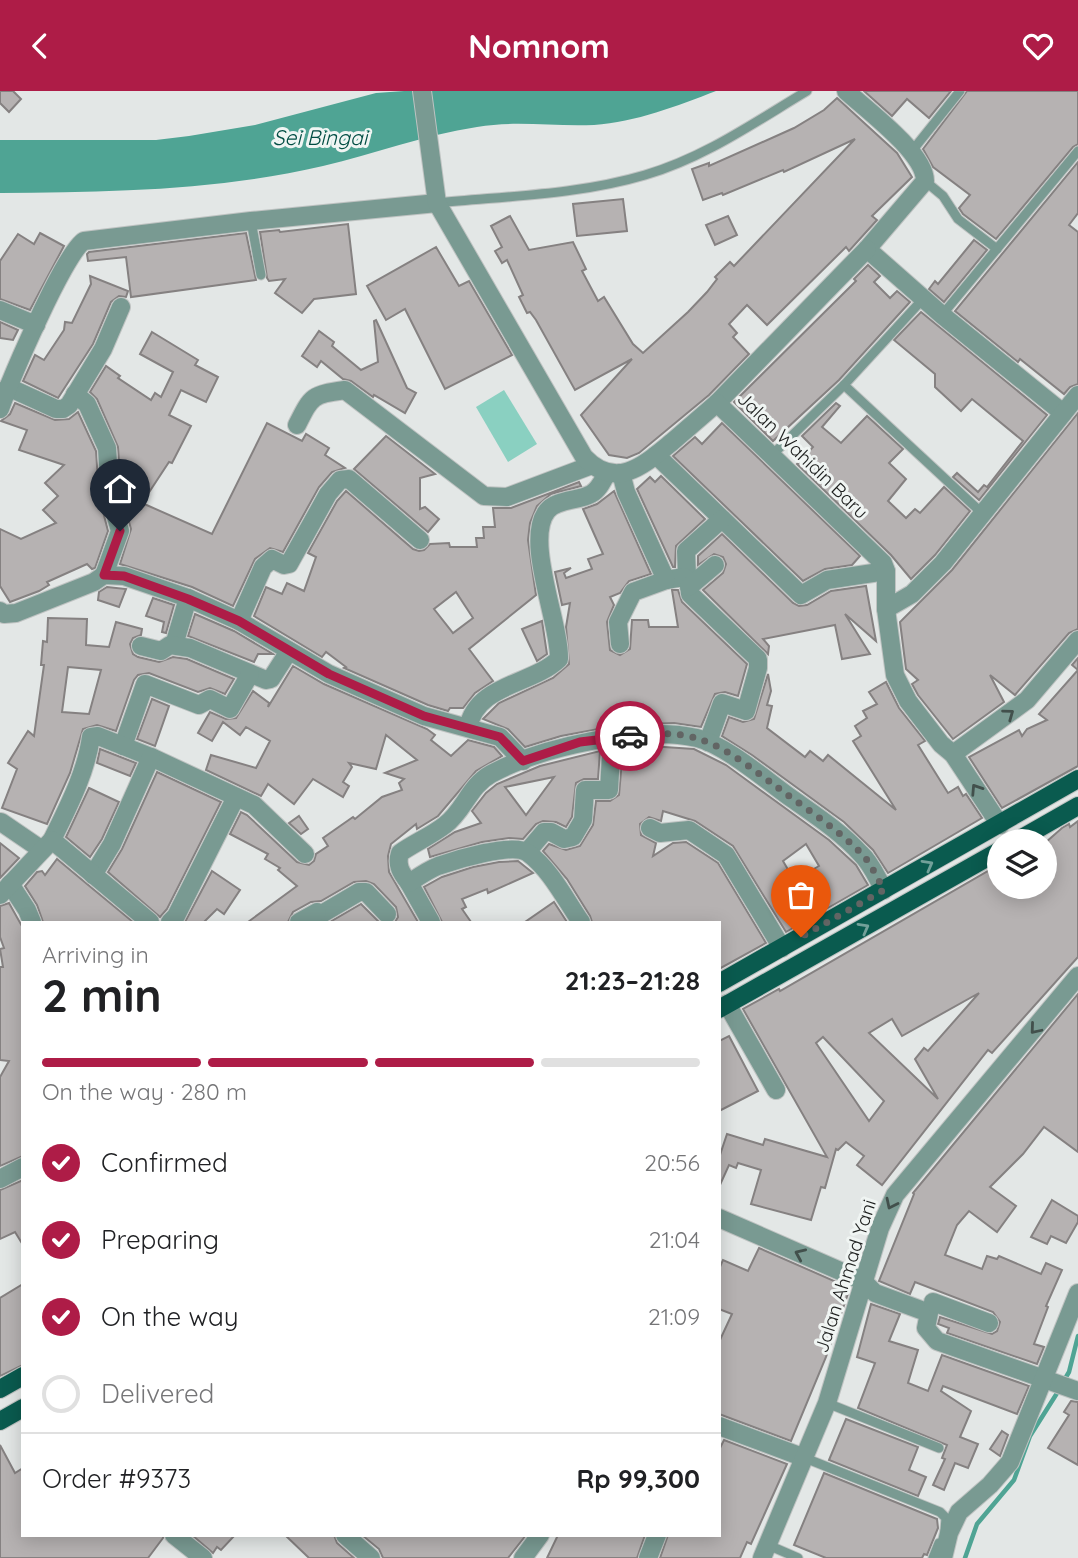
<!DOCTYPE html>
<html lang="en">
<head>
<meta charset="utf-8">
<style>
  body { margin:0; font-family:Quicksand,sans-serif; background:#f6f6f6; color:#202124; height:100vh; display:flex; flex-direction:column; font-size:26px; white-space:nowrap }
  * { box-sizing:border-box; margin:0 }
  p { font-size:23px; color:#757577 }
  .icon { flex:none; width:38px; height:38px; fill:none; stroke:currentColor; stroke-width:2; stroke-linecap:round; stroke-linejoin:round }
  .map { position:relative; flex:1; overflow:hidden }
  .sheet { position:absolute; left:21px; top:830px; width:700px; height:616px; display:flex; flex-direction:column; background:#fff; border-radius:0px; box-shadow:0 4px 18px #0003 }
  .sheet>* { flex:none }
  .controls { position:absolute; left:987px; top:738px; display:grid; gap:14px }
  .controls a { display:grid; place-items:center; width:70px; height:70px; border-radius:50%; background:#fff; box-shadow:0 4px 18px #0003; font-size:35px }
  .pin { position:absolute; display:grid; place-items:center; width:60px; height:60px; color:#fff; margin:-72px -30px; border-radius:50% 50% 50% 0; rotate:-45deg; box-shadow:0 0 7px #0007 }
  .pin .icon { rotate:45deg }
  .courier { position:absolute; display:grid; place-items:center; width:70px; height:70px; margin:-35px; border:5px solid #ae1c47; border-radius:50%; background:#fff; color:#222; box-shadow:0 2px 9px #0007 }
  .headline em { font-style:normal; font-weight:800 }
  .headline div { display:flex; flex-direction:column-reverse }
  .headline { display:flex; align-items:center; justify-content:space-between; height:119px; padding:0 21px }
  h1 { font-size:46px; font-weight:800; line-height:52px }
  .bar { display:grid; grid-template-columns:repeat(4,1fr); gap:10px 7px; align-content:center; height:84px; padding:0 21px }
  .bar i { height:9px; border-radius:5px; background:#e0e0e0 }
  .bar .current { background:#ae1c47 }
  .bar p { grid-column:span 4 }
  .line { display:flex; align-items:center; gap:18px; padding:0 21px; border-top:2px solid #e0e0e0 }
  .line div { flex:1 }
  ol { padding:0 21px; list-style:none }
  li { display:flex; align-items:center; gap:21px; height:77px }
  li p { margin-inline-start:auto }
  li .icon { padding:7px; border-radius:50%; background:#ae1c47; color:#fff; stroke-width:4 }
  li:last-child { color:#757577 }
  li i { width:38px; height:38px; border:4px solid #e0e0e0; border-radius:50% }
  header { display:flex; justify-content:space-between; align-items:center; height:91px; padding:0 21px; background:#ae1c47; color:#fff; font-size:32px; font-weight:800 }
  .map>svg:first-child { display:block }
</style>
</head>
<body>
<header><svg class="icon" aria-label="back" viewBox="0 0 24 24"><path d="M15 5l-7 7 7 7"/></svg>Nomnom<svg class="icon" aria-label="heart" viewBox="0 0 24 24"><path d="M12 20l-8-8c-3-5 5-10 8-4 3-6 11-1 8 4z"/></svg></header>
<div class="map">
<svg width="1078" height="1467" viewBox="0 0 1078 1467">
  <rect width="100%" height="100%" fill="#e3e7e6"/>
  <path fill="#8ad0c1" d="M504,299L537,353L508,371L476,316Z"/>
  <path fill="#4fa494" d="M404,0H716C677,15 636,31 594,34C555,36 516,29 477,36C424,44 374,63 323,75C216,100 108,101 0,102V49H156L189,45L255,34L376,2Z"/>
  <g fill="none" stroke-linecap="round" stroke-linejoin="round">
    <g stroke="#4fa494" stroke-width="4.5">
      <path d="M1063,1291L1069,1281L1078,1245"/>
      <path d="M965,1467L977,1433L1014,1389L1030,1345L1059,1299"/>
    </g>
  </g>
  <g fill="#b6b2b2" stroke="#858181" stroke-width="2" fill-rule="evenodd">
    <path d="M0,0H13L21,8L9,21L0,12Z"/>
    <path d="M864,0H951L929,27L907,8L892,25Z"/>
    <path d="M967,0H1078V53L1073,56L996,148L963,123L959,117L970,104L933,76L923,58Z"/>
    <path d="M837,7L897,62L912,86L872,125L877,129L849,160L846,156L767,234L747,214L729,233L737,242L733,246L749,263L709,304L639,362L627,367L609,364L581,324L632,268L575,299L536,229L530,221L527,222L519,206L523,204L507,169L502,172L495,160L502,156L491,135L510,125L529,159L573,151L586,178L582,180L598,210L604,206L633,253L643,262L688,221L707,201L717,188L715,186L730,171L734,175L855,48L784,81L783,79L723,104L722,102L703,109L692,78L709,72V75L794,37L824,19Z"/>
    <path d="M1078,71V122L1069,134L1078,141V293L1070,296L1064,303L1020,268L1018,271L955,220Z"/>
    <path d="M623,108L627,140L577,145L573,113Z"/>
    <path d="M728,125L737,144L715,154L706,134Z"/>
    <path d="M348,133L356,203L314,208L302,222L275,202L285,188L269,190L267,187L260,141L279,139L280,141Z"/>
    <path d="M40,142L64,155L30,219L0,208V170L18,143L34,153Z"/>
    <path d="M246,142L256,189L131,206L126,166L88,170L87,163L89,161Z"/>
    <path d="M974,149L987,159L944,211L929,198L935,190L938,193Z"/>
    <path d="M436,156L459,195L469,190L512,264L445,298L405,218L386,229L367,195Z"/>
    <path d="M868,174L880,185L874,191L890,207L897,200L910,211L839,289L773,350L734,311L856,190L854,188Z"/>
    <path d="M90,185L128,200L126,206L119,205L111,211L93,253L58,307L23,290L35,264L44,269L64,239L65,231L72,232L91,193Z"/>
    <path d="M921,221L1047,324L979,409L953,386L957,382L978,401L984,394L987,396L1023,350L972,308L961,320L935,296V283L894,249Z"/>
    <path d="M376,229L407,297L416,302L405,322L374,304L373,306L351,290L343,288L321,270L317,276L302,265L319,240L334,251L332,255L361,279L378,271L374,230Z"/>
    <path d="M0,231L18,239L13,249L0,247Z"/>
    <path d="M152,241L198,269L195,274L218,286L206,311L181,299L169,324L191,335L172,372L169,371L142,412L212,443L267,332L302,350L306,343L329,357L325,364L345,377L332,381L319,396L283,461L270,457L255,468L233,515L192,496L120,473L131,438L121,402L118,356L97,308L90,301L106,275L120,285L118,287L151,309L155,302L161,306L173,281L140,263Z"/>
    <path d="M15,312L55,329L69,328L78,321L96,360L99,405L108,440L95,477L92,478L87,473L47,491L49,494L39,500L10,511L0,495V438L21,448L56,432L43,419L58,405L45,392L64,374L19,359L27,339L1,330L10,323Z"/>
    <path d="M836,312L840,315L822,336L841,352L867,325L903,358L889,372L906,388L888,410L906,427L915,418L920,422L944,396L970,420L935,464L911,488L891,464L797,373L813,356L802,345Z"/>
    <path d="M1078,322V538L1069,542L1015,604L990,584L1004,611L953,648L918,604L912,593L918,589L906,578L900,531L952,479Z"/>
    <path d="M722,332L860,465L852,474L825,478L803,490L673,365L695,346L702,353Z"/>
    <path d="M386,345L435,383L420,387V418L425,416L439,428L428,441L354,378Z"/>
    <path d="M661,385L705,428L676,455L675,476H673L637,398L650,386L655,391Z"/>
    <path d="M579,391L581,395L551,403L537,415L530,432L528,449L536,504L469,558L493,590L475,602L463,617H450L448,620L428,614L344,577L346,576L326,561L322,566L254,525L266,496L282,503L287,492L304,500L316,466L308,462L337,410L346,400L413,458L419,460L424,459L430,453L449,452L450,456H477L476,447H484L483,436H495L493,417H511ZM456,501L473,527L453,542L434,518Z"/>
    <path d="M614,400L651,483L629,490L620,502L610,506L614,514L607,531L610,559L620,564L630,558L632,529H648L649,536H678L672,499H678L682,511L747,573L738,605L725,601L715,603L701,636L674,632L620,634L561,645L525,656L508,638L483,628L499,612L553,587L569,573L566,536L570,512L562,514L555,481L571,477L564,482L566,487L592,478L588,468L603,463L583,418L597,413Z"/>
    <path d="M722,443L793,512L799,515L807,514L831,500L866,495L876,550L845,523L870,563L842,568L835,534L763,548L769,555L768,563L703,499L723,482L726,473L723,466L714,463L698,474V465Z"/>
    <path d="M107,496L126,498L119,516L98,509L99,501Z"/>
    <path d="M153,507L174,514L166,542L162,541L164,531L146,525Z"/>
    <path d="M195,523L234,540L273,563H258L254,571L188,545Z"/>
    <path d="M48,527L87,528L86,554L109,556L116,531L142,538L141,544L133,547L130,553L133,563L138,566L159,571L173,566L187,568L234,588L225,603L210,597L198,601L149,582L138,584L134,589L116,640L97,634L83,638L70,682L47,733L2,717L17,678L8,672L28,640L34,645L44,574H41L43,550L47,551ZM68,576L101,579L89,623L62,621Z"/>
    <path d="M542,530L547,563L537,570L522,538Z"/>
    <path d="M1078,567V675L1002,717L969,666L1019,639L1022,645L1027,638L1047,629L1039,623L1078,579L1072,574Z"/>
    <path d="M293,575L324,593L427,638L435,644L431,649L451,665L468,649L494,656L502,665L476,680L438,725L417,738L416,733L391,753L388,765L389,781L418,831H395L398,826L396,816L374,793L366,790L354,791L321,810L311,811L293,821L288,831H248L297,795L278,779L280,777L265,768L268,763L230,743L241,721L247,724L297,771L309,774L314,770L316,763L328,755L323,747L353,726L355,728L382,706L402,699L399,692L404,688L385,682L417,669L386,644L376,678L349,672L352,676L343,691L349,695L343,706L313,688L294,713L268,693L261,705L206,679L211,664L256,677L270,650L246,636L240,644L223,631L212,650L198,642L210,621L226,628L236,627L253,600L269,612L268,616Z"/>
    <path d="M768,583L771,600L767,614L772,615L767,637L805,666L810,660L823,670L828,664L896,719L853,650L861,645L855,635L867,627L863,620L877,613L869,601L886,591L899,617L925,650L918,654L948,702L958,696L963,705L966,703L982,727L888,782L873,759L844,731L752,664L722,645L729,626L743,631L754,628Z"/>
    <path d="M152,608L169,615L155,655L137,648Z"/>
    <path d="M649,655L694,658L726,674L829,749L856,774L868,794L786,841L733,755L695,730L663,720L661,730L649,726L640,733L641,744L656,752L653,765L673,752L686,751L718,772L766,852L719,878V831H592L590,825L567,788L543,760L549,753L566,759L580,755L593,734L596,710H610L619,704L623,657ZM806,753L819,775L794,789L783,770Z"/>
    <path d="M100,658L136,672L130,685L97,672Z"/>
    <path d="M600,660L598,688H584L576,692L572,726L566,736L556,731L543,730L536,733L523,748L509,747L482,751L430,766L428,758L455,741L481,732L472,720L486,702L497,693L540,675ZM554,686L526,724L505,696Z"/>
    <path d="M157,681L221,711L167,818L160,826L108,781L122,758Z"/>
    <path d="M89,697L119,711L102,748L90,766L66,746Z"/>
    <path d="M299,725L308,738L301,743L289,732Z"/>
    <path d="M1078,730V866L992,962L988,959L882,1094L857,1074L864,1065L846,1051L838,1059L836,1058L825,1097L821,1096L811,1129L751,1113L761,1079L738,1072L736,1077L729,1074L719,1096V1067L727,1043L763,1054L765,1048L827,1066L743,918L779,898L780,900L995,776L999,784V796H1045V752L1062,737L1069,733L1070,736ZM979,902L928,960L924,957L915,968L938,1008L869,942L892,928L902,945ZM823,946L884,1010L869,1030L816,952Z"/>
    <path d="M0,752L19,767L0,787Z"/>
    <path d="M57,768L87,793L133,831H43L37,814L25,795L37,781L42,780L45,784Z"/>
    <path d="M518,770L533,782L488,802L487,798L462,808L466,816L462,818L471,831H442L424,796L442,786L473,776L499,771Z"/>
    <path d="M212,780L240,799L224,823L217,818L204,831H185Z"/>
    <path d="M554,811L567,831H525Z"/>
    <path d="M9,812L23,837V1065L0,1075V986L9,970L0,969V876H3L0,858L4,857L0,846V815Z"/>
    <path d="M361,813L379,831H330Z"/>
    <path d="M1078,903V1061L1044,1036L1023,1063L990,1096L1016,1115L997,1141L969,1120L957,1134L945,1164L982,1178L987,1165L997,1168L999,1165L1041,1183L1046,1172L1062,1179L1046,1215L1048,1216L1034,1253L1044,1256L1037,1273L947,1242L949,1237L938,1233L940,1226L992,1243L997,1240L1000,1231L993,1221L915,1191L910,1203L879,1190L914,1103L913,1102Z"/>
    <path d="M729,945L758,1000L719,1020V950Z"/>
    <path d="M23,1089V1154L15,1141L0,1148V1099Z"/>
    <path d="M1052,1109L1078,1125V1131L1066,1152L1051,1145L1047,1153L1031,1146Z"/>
    <path d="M759,1157L850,1197L826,1266L791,1350L719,1323V1251L732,1223L719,1218V1178L723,1169L748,1180Z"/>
    <path d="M23,1193V1274L0,1285V1207Z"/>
    <path d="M871,1213L900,1223L889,1250L918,1259L908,1292L928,1300L942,1264L1029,1295L1017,1323L943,1295L941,1300L971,1320L960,1346L978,1353L968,1377L955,1372L944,1399L933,1394L945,1368L942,1367L947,1354L858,1317L875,1272L857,1266Z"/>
    <path d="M1071,1310L1078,1311V1374L1048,1357L1069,1324L1064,1321Z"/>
    <path d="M846,1328L918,1356L909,1379L926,1386L918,1405L829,1369Z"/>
    <path d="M1002,1340L1008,1344L1000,1365L990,1358Z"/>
    <path d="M724,1349L787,1373L751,1453L747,1451L740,1467H660L668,1444H719V1359Z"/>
    <path d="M0,1354L15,1382L23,1377V1444H163V1447L148,1467H0Z"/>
    <path d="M824,1382L937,1428L938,1437L927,1464L924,1463L922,1467H826L794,1454Z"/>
    <path d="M192,1444H235L221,1459L217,1456L213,1462Z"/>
    <path d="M285,1444H334L337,1452L354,1467H309Z"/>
    <path d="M362,1444H526L508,1467H383L379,1458Z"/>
    <path d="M558,1444H645L637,1467H547Z"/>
  </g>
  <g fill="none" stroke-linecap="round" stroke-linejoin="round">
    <g stroke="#bfc3c2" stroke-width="11">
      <g id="service">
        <path d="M912,60L960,0"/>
        <path d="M925,90L943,105L958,128L997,158"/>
        <path d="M437,112C506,105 578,104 645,84C704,67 755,31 807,0"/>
        <path d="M251,130L261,184"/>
        <path d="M923,208L844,294L983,423"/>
        <path d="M942,224L1078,60"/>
        <path d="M772,364L844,294"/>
        <path d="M827,1312L939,1357"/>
        <path d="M805,1367L940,1421L946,1427L945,1439"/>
        <path d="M768,1454L798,1467"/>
        <path d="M933,1467L939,1452"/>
      </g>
    </g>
    <g stroke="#bfc3c2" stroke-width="20">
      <g id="minor">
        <path d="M846,0C867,19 925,62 925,90L867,158L942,224L1063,322"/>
        <path d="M0,219L36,234"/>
        <path d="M8,296L56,318H63L69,314L103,258L121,216"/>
        <path d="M75,303L87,313L107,357L110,404L120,440L104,484"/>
        <path d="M717,312L867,158"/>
        <path d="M0,318C10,290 64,162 84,150L251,130L437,112"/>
        <path d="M297,334C312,304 312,304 345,299L484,405L507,406L592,374"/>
        <path d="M656,364L801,504L827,489L886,480"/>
        <path d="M684,486L687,484L686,460L722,428"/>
        <path d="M666,489L684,486L689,492L690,503L758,568V577L746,620L722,612L708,651"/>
        <path d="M689,496L715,474"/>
        <path d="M886,518L912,503L943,472L1078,304"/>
        <path d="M0,520L4,523L16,522L94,491L104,484L124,485L188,507L239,530L329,583L424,625L500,646L523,670"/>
        <path d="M239,530L263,476L272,468L284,474L289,473L328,403L340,389L349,388L420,449"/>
        <path d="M620,553L618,531L633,501L666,489L626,401L621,382"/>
        <path d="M174,554L188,507"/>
        <path d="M141,555L161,560L170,554L190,557L266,589L271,588L289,560"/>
        <path d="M468,637C476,593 532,594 559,568C560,532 524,449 547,420C556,408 579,410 591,403C599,399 603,389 607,382"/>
        <path d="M123,655L145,593L199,614L210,608L230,618L250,583"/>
        <path d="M953,663L1027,609L1078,549"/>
        <path d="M1,731L42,759"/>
        <path d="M650,737L660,742L689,739L726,764L782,857"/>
        <path d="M52,749C68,716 86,682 91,646L98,645L151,666L254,714L305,763"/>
        <path d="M527,761L544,741H551L564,748L573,746L583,729L585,699H609L612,647"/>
        <path d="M93,784L112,753L151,666"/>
        <path d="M409,792L431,831"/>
        <path d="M10,793L27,819L32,831"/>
        <path d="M0,804L52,749L150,831"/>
        <path d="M320,824L359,801H366L387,823"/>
        <path d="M170,831L176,825L236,706"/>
        <path d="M299,831L317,821"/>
        <path d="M581,831C565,808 551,779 528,762C513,751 455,769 438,775C428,779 418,786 409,792C401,782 396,774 400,762C414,752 431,745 445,734C464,720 469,695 491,683C541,656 641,634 697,647C725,654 766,689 791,707C815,724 841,741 861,763C871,772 877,787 884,799"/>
        <path d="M727,913L776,999"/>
        <path d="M0,1088L23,1076"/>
        <path d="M863,1190L875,1202L929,1222L926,1237L937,1250L1078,1300"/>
        <path d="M933,1211L989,1232"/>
        <path d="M719,1335L805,1367"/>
        <path d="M174,1444L203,1467"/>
        <path d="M345,1444L371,1467"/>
        <path d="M523,1467L540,1444"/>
        <path d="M648,1467L657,1444"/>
        <path d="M943,1467L949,1442L959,1421L990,1394L1010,1371L1078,1202"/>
      </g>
    </g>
    <g stroke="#bfc3c2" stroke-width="20">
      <g id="tertiary">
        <path d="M422,0L437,112L584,366C616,400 644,374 672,351C687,338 702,325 717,312L883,472L886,480V518L895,584L908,610L941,653L953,663L1000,734"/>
        <path d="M719,1127L863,1190"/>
        <path d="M762,1467L827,1312L880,1137L895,1104L1078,885"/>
      </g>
    </g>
    <g stroke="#bfc3c2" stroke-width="20">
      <g id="primary">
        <path d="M1015,751L1078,715"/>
        <path d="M719,892L1078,688"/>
        <path d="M719,918L999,760"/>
        <path d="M0,1298L23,1285"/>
        <path d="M0,1330L23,1317"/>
      </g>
    </g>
    <use href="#service" stroke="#799a92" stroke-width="9"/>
    <use href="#minor" stroke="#799a92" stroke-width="18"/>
    <use href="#tertiary" stroke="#799a92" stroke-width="18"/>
    <use href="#primary" stroke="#0a5b4f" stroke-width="18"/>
  </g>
  <defs><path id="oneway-chevron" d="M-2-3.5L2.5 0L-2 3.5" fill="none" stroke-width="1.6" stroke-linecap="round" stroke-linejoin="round" transform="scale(1.75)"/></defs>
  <g stroke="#42504c">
    <use href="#oneway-chevron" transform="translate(1009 623) rotate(-36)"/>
    <use href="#oneway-chevron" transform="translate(976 698) rotate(-123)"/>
    <use href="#oneway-chevron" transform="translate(1035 938) rotate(130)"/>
    <use href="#oneway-chevron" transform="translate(891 1113) rotate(116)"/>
    <use href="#oneway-chevron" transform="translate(800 1163) rotate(-156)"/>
  </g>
  <g stroke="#72a099">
    <use href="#oneway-chevron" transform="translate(928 774) rotate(-29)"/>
    <use href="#oneway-chevron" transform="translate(864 837) rotate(-29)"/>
  </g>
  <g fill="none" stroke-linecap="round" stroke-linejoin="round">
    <path stroke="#626564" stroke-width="7" stroke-dasharray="0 12.6" d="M630,645C651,642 679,641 699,648C728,657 753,679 777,696C805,717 836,737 861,762C871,772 877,787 884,799L801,846"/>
    <path stroke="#ae1c47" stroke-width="9" d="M120,440L104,484L124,485L188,508L239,530L329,583L424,625L500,646L523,670L580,651L630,645"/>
  </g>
  <g text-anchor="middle" stroke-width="6" stroke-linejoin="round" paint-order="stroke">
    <g font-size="19" fill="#1d1f1e" stroke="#f0f5f3">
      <text transform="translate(803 364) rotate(44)" y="7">Jalan Wahidin Baru</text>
      <text transform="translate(845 1185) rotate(-72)" y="7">Jalan Ahmad Yani</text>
    </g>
    <g font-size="21" font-style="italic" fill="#004d43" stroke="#f0f5f3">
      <text x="320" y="54">Sei Bingai</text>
    </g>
  </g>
</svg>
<div class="controls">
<a><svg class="icon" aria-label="layers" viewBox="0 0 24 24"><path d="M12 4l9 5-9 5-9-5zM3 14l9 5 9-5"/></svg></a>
</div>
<div class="pin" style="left:801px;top:846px;background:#ea580c"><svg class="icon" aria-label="bag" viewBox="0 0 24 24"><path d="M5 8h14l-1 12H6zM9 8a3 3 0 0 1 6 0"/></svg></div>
<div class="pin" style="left:120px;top:440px;background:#1f2937"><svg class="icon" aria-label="home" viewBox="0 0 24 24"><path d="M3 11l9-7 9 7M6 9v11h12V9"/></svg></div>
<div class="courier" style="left:630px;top:645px"><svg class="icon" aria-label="car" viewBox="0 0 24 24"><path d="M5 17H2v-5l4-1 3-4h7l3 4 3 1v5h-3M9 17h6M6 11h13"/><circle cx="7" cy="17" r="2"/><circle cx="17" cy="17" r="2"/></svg></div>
<section class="sheet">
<div class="headline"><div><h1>2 min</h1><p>Arriving in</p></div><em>21:23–21:28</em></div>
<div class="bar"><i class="current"></i><i class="current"></i><i class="current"></i><i></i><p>On the way · 280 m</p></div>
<ol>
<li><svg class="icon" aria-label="check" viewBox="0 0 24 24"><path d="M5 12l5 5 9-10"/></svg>Confirmed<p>20:56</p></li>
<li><svg class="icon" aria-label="check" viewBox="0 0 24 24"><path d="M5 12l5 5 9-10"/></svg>Preparing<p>21:04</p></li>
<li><svg class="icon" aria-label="check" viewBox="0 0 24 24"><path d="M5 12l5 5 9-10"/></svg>On the way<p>21:09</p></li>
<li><i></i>Delivered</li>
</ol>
<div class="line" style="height:91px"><div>Order #9373</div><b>Rp 99,300</b></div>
</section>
</div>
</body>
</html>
